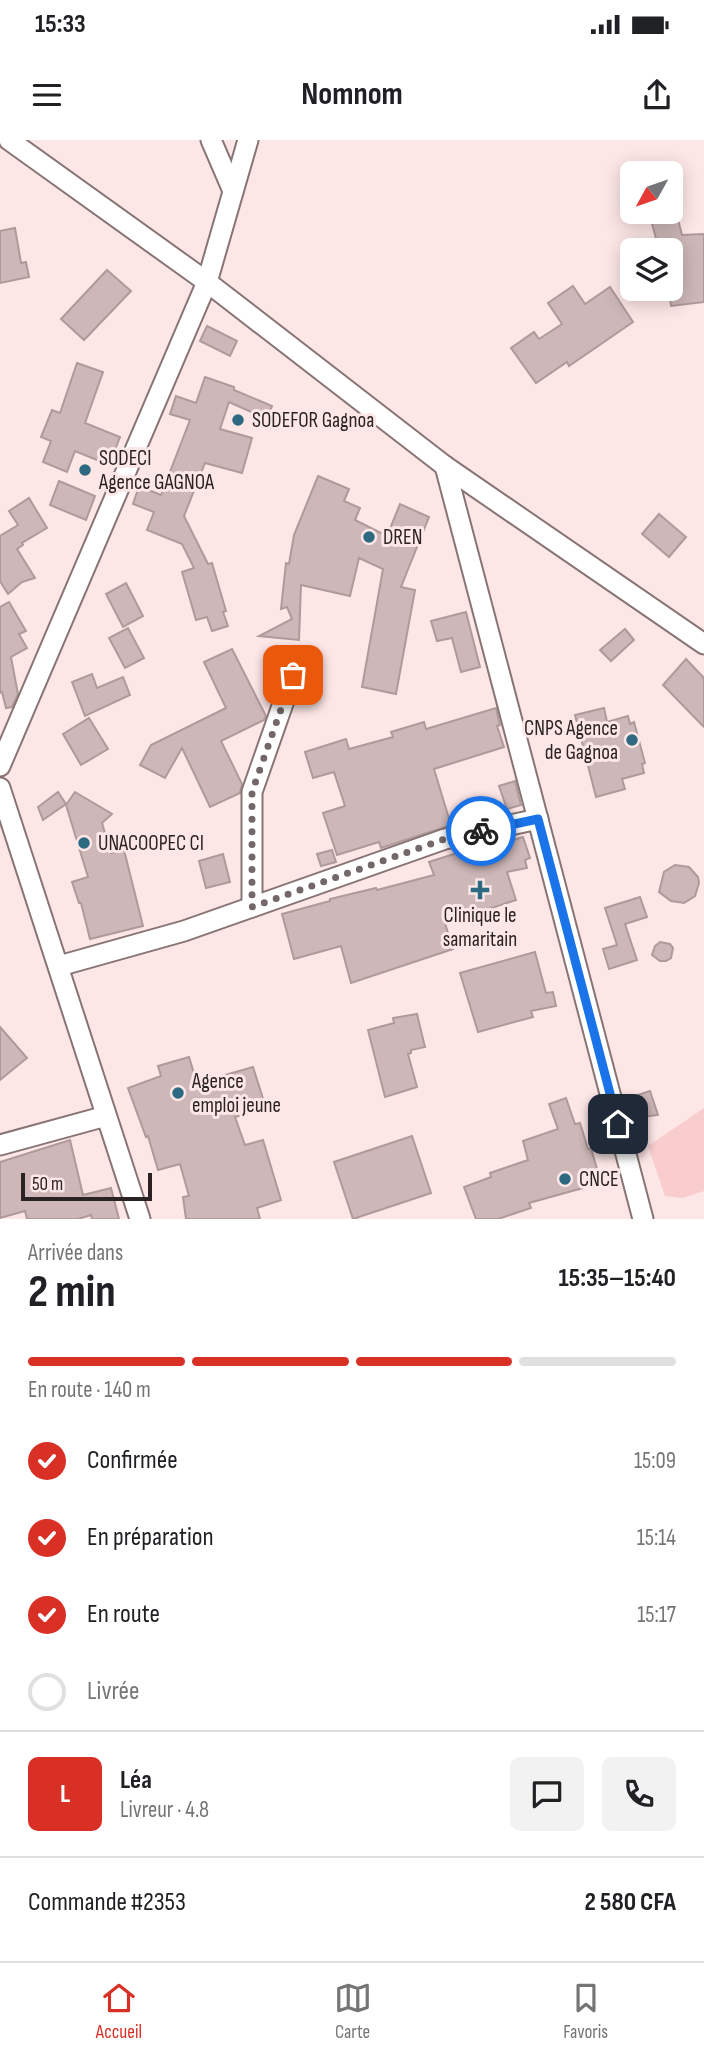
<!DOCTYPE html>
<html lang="fr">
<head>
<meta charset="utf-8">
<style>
  body { margin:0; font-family:"Sofia Sans Condensed",sans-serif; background:#f2f2f2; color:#202124; height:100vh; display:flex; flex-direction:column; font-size:26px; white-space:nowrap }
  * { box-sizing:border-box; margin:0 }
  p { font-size:23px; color:#757577 }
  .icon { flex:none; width:38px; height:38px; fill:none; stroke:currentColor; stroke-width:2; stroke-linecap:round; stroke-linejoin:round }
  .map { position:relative; height:1079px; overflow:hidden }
  .details { display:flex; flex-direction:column; background:#fff; flex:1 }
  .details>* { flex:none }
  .needle { width:46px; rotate:230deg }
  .controls { position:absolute; left:620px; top:21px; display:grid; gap:14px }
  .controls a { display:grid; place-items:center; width:63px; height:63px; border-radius:10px; background:#fff; box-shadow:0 4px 18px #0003; font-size:35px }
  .scale { position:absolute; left:21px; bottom:18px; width:131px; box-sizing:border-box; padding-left:7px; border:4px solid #2b2323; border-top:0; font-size:19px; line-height:24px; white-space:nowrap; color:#2b2323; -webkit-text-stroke:5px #fde6e6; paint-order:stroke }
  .pin { position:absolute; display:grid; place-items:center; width:60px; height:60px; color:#fff; margin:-30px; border-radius:14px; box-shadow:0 4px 10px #0006 }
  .courier { position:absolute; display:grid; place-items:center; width:70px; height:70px; margin:-35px; border:5px solid #1a73e8; border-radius:50%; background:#fff; color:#222; box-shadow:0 2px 9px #0007 }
  .head em { font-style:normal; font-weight:700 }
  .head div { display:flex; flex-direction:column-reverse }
  .head { display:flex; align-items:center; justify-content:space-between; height:119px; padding:0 28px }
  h1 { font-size:46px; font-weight:700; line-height:52px }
  .bar { display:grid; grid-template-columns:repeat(4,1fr); gap:10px 7px; align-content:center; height:84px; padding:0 28px }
  .bar i { height:9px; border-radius:5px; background:#e0e0e0 }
  .bar .on { background:#d93025 }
  .bar p { grid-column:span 4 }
  .line { display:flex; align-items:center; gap:18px; padding:0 28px; border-top:2px solid #e0e0e0 }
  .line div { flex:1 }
  .round { display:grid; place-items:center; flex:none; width:74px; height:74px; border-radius:10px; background:#f2f2f2 }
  ol { padding:0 28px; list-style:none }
  li { display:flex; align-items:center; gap:21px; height:77px }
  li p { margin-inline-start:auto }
  li .icon { padding:7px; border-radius:50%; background:#d93025; color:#fff; stroke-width:4 }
  li:last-child { color:#757577 }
  li i { width:38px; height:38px; border:4px solid #e0e0e0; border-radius:50% }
  .status { display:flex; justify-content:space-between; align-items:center; height:49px; padding:0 35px; background:#fff; direction:ltr }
  .status svg { height:19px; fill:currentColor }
  header { display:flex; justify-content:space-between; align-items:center; height:91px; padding:0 28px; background:#fff; font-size:32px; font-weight:700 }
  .menu { display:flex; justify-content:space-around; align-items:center; height:98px; border-top:2px solid #e0e0e0; background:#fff; font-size:19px; color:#757577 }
  .menu a { display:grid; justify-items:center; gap:4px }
  .menu .on { color:#d93025 }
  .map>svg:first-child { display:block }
</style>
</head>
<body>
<div class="status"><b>15:33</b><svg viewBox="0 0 49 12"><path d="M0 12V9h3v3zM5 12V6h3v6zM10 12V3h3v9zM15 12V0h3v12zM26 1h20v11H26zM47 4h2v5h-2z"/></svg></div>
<header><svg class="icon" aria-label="menu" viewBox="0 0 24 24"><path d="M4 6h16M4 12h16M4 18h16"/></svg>Nomnom<svg class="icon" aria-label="share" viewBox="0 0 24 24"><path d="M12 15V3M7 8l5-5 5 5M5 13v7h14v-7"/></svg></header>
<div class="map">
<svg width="704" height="1079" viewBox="0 0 704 1079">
  <rect width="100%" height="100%" fill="#fde6e6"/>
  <path fill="#f9cdce" d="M704,968V1051L683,1058L665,1056L648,1006Z"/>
  <g fill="#cdb7b8" stroke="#af9a9a" stroke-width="2">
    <path d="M649,72H676L682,95L704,94V162L671,166L669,149L670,110H659Z"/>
    <path d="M15,88L21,123L26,122L29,137L0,143V91Z"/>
    <path d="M107,130L131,151L84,200L61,179Z"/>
    <path d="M573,146L585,164L610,147L633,182L569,226L567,222L536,243L511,208L534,192L539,199L562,184L548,163Z"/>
    <path d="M207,186L237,201L230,216L200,201Z"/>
    <path d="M77,223L103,232L85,283L120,297L109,325L75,311L67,332L43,322L51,301L41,297L52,270L60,273Z"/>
    <path d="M205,237L234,247V250L272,266L267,279L229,262L220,289L252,298L242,333L205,323L184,376L208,424L212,423L226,471L223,472L228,486L212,491L207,477L196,480L182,432L194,428L182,404L147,390L154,372L133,364L139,346L161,355L190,280L170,274L176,256L196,263Z"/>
    <path d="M318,336L349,349L344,361L360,368L355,380L387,396L400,364L429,377L401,447L415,450L396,554L362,547L383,429L359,418L350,456L301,445L299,500L259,496L292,479L287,467L281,469L286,423L289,424L294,395Z"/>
    <path d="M59,341L95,356L86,380L50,365Z"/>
    <path d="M29,358L47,388L22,403L23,405L17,409L35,438L22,442L8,454L0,441V396L18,385L9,371Z"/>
    <path d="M659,374L686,397L669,417L642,394Z"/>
    <path d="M126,443L143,476L123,487L106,454Z"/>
    <path d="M9,462L26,491L19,494L27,508L11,517L18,554L12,567L6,568L2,552L0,553V467Z"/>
    <path d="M466,472L480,527L461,532L452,498L437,501L431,481Z"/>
    <path d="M128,488L144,518L125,528L109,498Z"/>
    <path d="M625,489L634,500L611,521L600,510Z"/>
    <path d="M232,509L266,576L264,580L221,601L242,644L240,653L210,667L182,608L165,638L140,625L151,605L226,568L204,522Z"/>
    <path d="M686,519L704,538V587L663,545Z"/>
    <path d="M92,534L97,548L123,537L130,555L85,576L72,542Z"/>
    <path d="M496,568L500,585L497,586L504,607L434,629L451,685L381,708L379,702L337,715L323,673L345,666L334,632L313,638L305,612L346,599L349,609L393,597L391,592L424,582L426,589Z"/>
    <path d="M604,568L607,582L628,576L630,584L634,582L645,623L642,624L644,633L622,639L625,649L596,657L575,575Z"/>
    <path d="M89,578L108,609L81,625L63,594Z"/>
    <path d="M515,641L521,665L507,669L499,646Z"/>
    <path d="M58,652L66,664L43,680L38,667Z"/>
    <path d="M75,652L112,674L102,683L111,713L124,710L143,786L90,799L81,763H79L72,742L88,737L66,665Z"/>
    <path d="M523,697L530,718L525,720L527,728L507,732L516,760L445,783L453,809L351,843L341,806L294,819L282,774L330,761V759L376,748L377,750L434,735L429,722L495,701L497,705Z"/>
    <path d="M332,710L336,722L321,726L317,714Z"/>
    <path d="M223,714L230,742L206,748L199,721Z"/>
    <path d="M675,725L689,727L698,737L699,743L695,756L684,763L671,761L659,752L664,732Z"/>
    <path d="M640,757L647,777L625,784L637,820L609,829L603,809L617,805L605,768Z"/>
    <path d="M660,802L670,804L673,808L671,818L666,821H660L652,815L655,806Z"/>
    <path d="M535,812L546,853L553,852L556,866L531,871L533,877L478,892L460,833Z"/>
    <path d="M417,874L425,907L411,910V913L408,914L417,947L385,957L368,890L394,883L393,878Z"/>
    <path d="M0,887L27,918L0,940Z"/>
    <path d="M189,917L197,943L253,927L266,968L235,977L245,1005L263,1000L281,1060L257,1068L260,1079H186L183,1057L189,1056L180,1024L158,1030L148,996L146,997L128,948L161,936L158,926Z"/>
    <path d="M650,951L658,975L643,977L638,955Z"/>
    <path d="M566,958L575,984L580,983L588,1009L591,1008L601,1043L529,1063L531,1068L498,1079H476L464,1047L491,1037L490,1033L528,1020L523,1001L558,989L549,964Z"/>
    <path d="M412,996L431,1053L353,1079L334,1022Z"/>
    <path d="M70,1000L83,1055L111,1048L119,1079H92L91,1075L78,1079H27L25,1071L0,1078V1022Z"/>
  </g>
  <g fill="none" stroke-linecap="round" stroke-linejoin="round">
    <g stroke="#887474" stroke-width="23">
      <g id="minor">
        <path d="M9,0L207,142L445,326L704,504"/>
        <path d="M211,0L233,51"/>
        <path d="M445,326L643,1079"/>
        <path d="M0,626L207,142L248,0"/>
        <path d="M0,648L140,1079"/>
        <path d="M252,767V652L293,535"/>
        <path d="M59,826L184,791L445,699L538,679"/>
        <path d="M0,1005L106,976"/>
      </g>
    </g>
    <use href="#minor" stroke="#fff" stroke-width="19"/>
  </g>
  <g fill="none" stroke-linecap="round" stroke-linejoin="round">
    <path stroke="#746767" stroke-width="7" stroke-dasharray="0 12.6" d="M293,535L252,652V767L445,699L481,691"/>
    <path stroke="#1a73e8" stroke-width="9" d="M481,691L538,679L618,984"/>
  </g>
  <g fill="#2d6980" stroke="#fde6e6" stroke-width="2.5">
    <circle cx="238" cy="280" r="7"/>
    <circle cx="85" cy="330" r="7"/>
    <circle cx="369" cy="397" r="7"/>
    <circle cx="632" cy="600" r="7"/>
    <circle cx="84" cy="703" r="7"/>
    <path d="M476.5 739.5h7v7h7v7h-7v7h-7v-7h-7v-7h7z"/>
    <circle cx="178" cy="953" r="7"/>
    <circle cx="565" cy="1039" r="7"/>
  </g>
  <g text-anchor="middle" stroke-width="6" stroke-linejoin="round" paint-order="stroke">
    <g font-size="21" fill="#2b2323" stroke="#fde6e6" text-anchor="start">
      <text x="252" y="287">SODEFOR Gagnoa</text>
      <text x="99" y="325">SODECI<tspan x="99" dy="24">Agence GAGNOA</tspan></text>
      <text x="383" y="404">DREN</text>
      <text x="618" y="595" text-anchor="end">CNPS Agence<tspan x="618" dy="24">de Gagnoa</tspan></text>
      <text x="98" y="710">UNACOOPEC CI</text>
      <text x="480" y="782" text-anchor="middle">Clinique le<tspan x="480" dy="24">samaritain</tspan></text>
      <text x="192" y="948">Agence<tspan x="192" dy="24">emploi jeune</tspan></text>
      <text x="579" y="1046">CNCE</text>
    </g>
  </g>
</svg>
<div class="controls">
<a><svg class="needle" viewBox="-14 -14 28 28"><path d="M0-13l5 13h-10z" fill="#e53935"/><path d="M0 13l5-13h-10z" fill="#757577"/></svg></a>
<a><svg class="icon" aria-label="layers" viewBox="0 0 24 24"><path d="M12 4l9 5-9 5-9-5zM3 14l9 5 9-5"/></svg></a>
</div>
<div class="scale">50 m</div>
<div class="pin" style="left:293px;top:535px;background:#ea580c"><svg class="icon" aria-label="bag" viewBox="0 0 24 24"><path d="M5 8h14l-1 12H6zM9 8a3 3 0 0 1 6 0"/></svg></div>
<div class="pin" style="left:618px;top:984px;background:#1f2937"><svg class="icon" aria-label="home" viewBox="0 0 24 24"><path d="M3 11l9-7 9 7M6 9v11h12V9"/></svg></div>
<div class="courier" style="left:481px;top:691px"><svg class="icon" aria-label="bike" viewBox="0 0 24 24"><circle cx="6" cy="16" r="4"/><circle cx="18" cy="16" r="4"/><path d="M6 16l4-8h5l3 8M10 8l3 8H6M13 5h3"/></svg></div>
</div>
<section class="details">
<div class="head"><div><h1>2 min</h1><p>Arrivée dans</p></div><em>15:35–15:40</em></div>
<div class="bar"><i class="on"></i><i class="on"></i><i class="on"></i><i></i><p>En route · 140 m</p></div>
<ol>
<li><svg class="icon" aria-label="check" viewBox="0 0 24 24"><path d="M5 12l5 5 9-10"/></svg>Confirmée<p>15:09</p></li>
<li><svg class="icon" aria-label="check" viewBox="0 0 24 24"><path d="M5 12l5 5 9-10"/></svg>En préparation<p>15:14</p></li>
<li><svg class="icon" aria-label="check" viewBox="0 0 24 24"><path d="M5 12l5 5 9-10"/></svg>En route<p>15:17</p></li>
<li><i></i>Livrée</li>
</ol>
<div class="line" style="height:126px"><b class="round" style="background:#d93025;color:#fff">L</b><div><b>Léa</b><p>Livreur · 4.8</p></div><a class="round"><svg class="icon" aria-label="chat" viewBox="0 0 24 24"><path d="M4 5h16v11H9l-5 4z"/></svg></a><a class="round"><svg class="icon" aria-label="phone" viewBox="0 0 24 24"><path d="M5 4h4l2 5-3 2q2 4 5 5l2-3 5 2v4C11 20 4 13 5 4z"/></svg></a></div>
<div class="line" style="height:91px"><div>Commande #2353</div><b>2 580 CFA</b></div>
</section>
<nav class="menu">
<a class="on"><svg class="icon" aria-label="home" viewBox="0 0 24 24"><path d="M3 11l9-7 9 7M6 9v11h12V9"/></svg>Accueil</a>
<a><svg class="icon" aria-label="map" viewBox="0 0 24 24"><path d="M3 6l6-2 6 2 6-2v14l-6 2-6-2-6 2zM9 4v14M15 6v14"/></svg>Carte</a>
<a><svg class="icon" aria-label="saved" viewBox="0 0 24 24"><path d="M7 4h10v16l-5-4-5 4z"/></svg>Favoris</a>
</nav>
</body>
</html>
